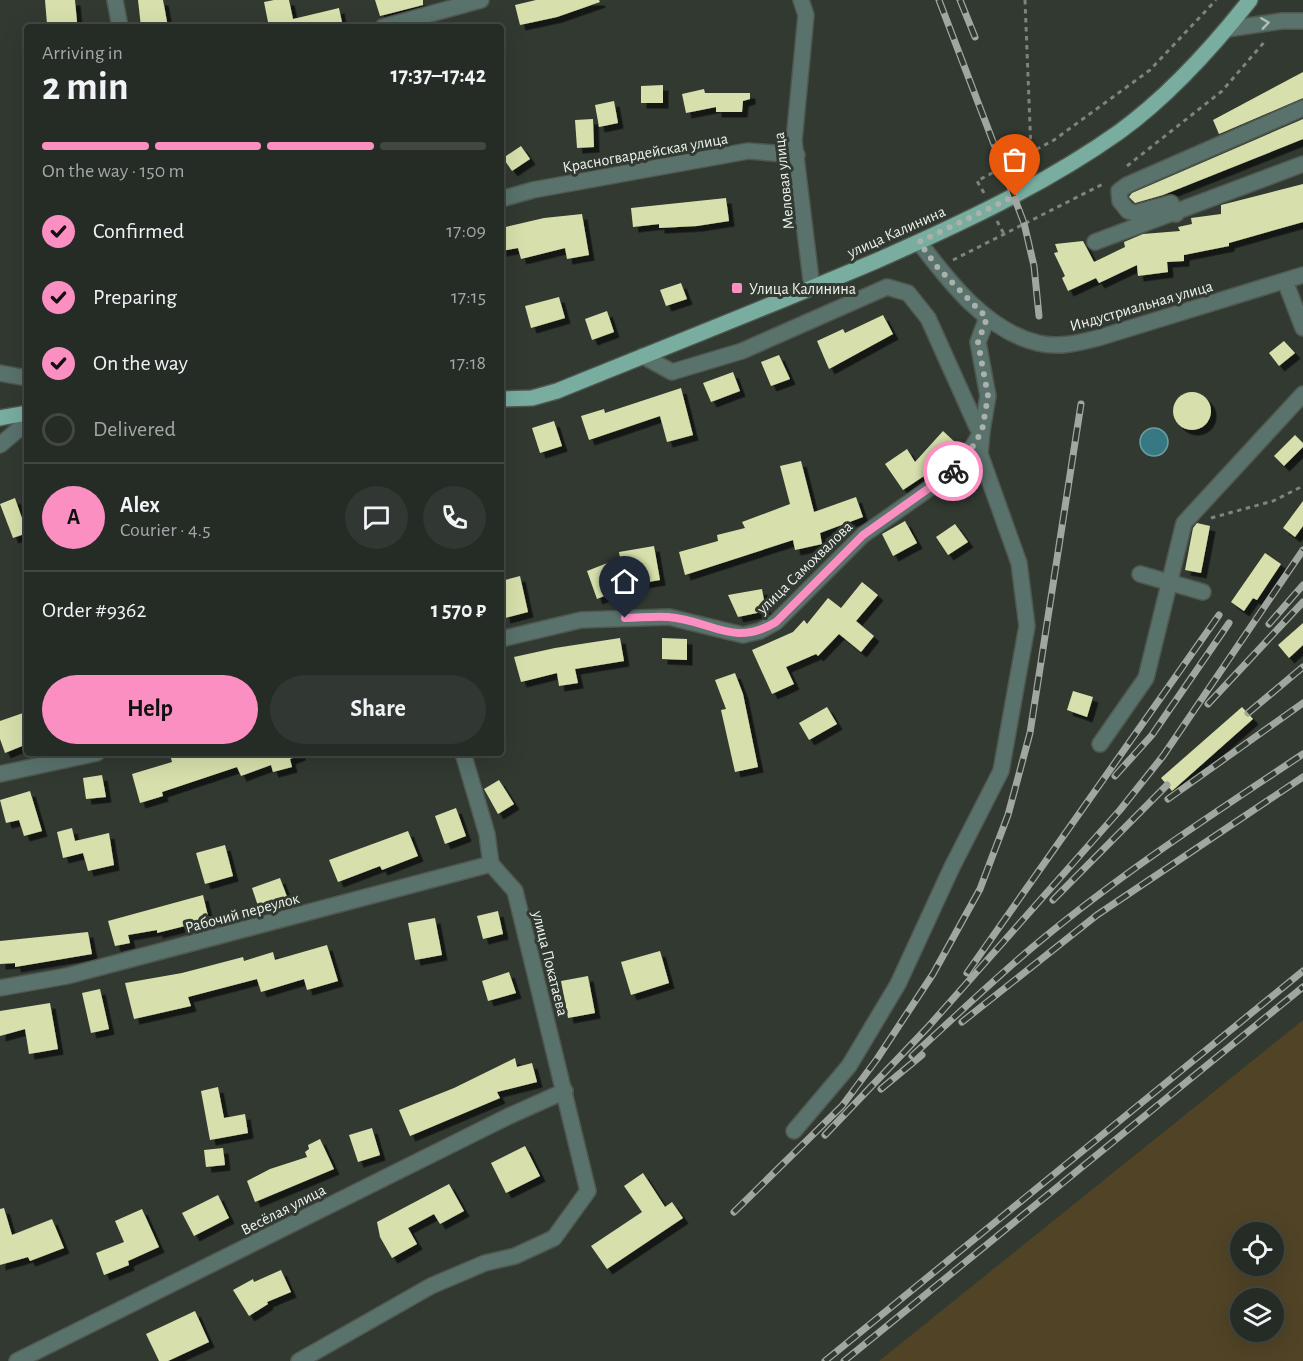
<!DOCTYPE html>
<html lang="en">
<head>
<meta charset="utf-8">
<style>
  body { margin:0; font-family:"Alegreya Sans",sans-serif; background:#313732; color:#f1f3f6; height:100vh; display:flex; flex-direction:column; font-size:22px; white-space:nowrap }
  * { box-sizing:border-box; margin:0 }
  p { font-size:20px; color:#a3a7a7 }
  .icon { flex:none; width:33px; height:33px; fill:none; stroke:currentColor; stroke-width:2; stroke-linecap:round; stroke-linejoin:round }
  .map { position:relative; flex:1; overflow:hidden }
  .drawer { position:absolute; left:24px; top:24px; width:480px; height:732px; display:flex; flex-direction:column; background:#252b25; border-radius:6px; box-shadow:0 6px 24px #0002,0 0 0 2px #424742 }
  .drawer>* { flex:none }
  .buttons { position:absolute; left:1230px; top:1222px; display:grid; gap:12px }
  .buttons a { display:grid; place-items:center; width:54px; height:54px; border-radius:50%; background:#252b25; box-shadow:0 6px 24px #0002,0 0 0 2px #424742; font-size:30px }
  .pin { position:absolute; display:grid; place-items:center; width:51px; height:51px; color:#fff; margin:-62px -26px; border-radius:50% 50% 50% 0; rotate:-45deg; box-shadow:0 0 6px #0007 }
  .pin .icon { rotate:45deg }
  .courier { position:absolute; display:grid; place-items:center; width:60px; height:60px; margin:-30px; border:4px solid #fc8fc1; border-radius:50%; background:#fff; color:#222; box-shadow:0 2px 8px #0007 }
  .head em { font-style:normal; font-weight:700 }
  .head div { display:flex; flex-direction:column-reverse }
  .head { display:flex; align-items:center; justify-content:space-between; height:102px; padding:0 18px }
  h1 { font-size:39px; font-weight:700; line-height:45px }
  .bar { display:grid; grid-template-columns:repeat(4,1fr); gap:9px 6px; align-content:center; height:72px; padding:0 18px }
  .bar i { height:8px; border-radius:4px; background:#424742 }
  .bar .selected { background:#fc8fc1 }
  .bar p { grid-column:span 4 }
  .line { display:flex; align-items:center; gap:15px; padding:0 18px; border-top:2px solid #424742 }
  .line div { flex:1 }
  .round { display:grid; place-items:center; flex:none; width:63px; height:63px; border-radius:32px; background:#313732 }
  ol { padding:0 18px; list-style:none }
  li { display:flex; align-items:center; gap:18px; height:66px }
  li p { margin-inline-start:auto }
  li .icon { padding:6px; border-radius:50%; background:#fc8fc1; color:#111; stroke-width:4 }
  li:last-child { color:#a3a7a7 }
  li i { width:33px; height:33px; border:3px solid #424742; border-radius:50% }
  .button { display:flex; gap:12px; margin-top:auto; padding:12px 18px }
  .button a { flex:1; height:69px; border-radius:36px; background:#fc8fc1; color:#111; font-size:24px; font-weight:700; line-height:69px; text-align:center }
  .button a+a { background:#313732; color:#f1f3f6 }
  .map>svg:first-child { display:block }
</style>
</head>
<body>
<div class="map">
<svg width="1303" height="1361" viewBox="0 0 1303 1361">
  <defs>
    <filter id="shadow"><feDropShadow dx="5.5" dy="5.5" stdDeviation="0" flood-color="#0009"/></filter>
  </defs>
  <rect width="100%" height="100%" fill="#313931"/>
  <path fill="#504326" fill-rule="evenodd" d="M1303,1020V1361H879ZM1240,1233H1274V1266H1240ZM1240,1299H1274V1332H1240Z"/>
  <circle fill="#367983" stroke="#6d9da3" stroke-width="1.5" cx="1154" cy="442" r="14"/>
  <g fill="#d7e0ac" filter="url(#shadow)">
    <path d="M45,0H75L77,22L47,24Z"/>
    <path d="M138,0H163L168,27H141Z"/>
    <path d="M274,0H289L293,19L339,8L343,27H269L264,2Z"/>
    <path d="M375,0H423V5L380,16Z"/>
    <path d="M536,0H599L600,2L557,17L520,25L515,5Z"/>
    <path d="M1303,72V98L1219,134L1213,120Z"/>
    <path d="M663,85V103H641V86Z"/>
    <path d="M704,89L705,93H750V99L743,101L742,112H716V107L686,113L682,94Z"/>
    <path d="M614,101L618,123L599,127L595,105Z"/>
    <path d="M593,119L594,147L577,148L575,120Z"/>
    <path d="M1303,119V139L1163,195L1135,203L1129,197L1132,193Z"/>
    <path d="M521,146L530,159L512,171L503,158Z"/>
    <path d="M1303,184V222L1229,243V246L1184,255V261L1167,262L1168,272L1138,276L1137,265L1099,283L1096,278L1068,291L1062,278L1065,276L1054,253L1058,252L1055,244L1083,241L1094,262L1125,247L1124,242L1143,234L1180,231L1178,227L1192,224L1191,218L1221,214V205Z"/>
    <path d="M726,198L729,221L697,226L659,228V224L633,227L631,208Z"/>
    <path d="M582,214L589,255L567,259L565,248L521,259L518,248L501,251V228L544,218Z"/>
    <path d="M681,283L687,299L666,306L660,290Z"/>
    <path d="M559,297L565,318L531,328L525,306Z"/>
    <path d="M607,311L614,332L592,340L585,319Z"/>
    <path d="M883,315L893,334L829,369L817,341L843,329L845,333Z"/>
    <path d="M1284,341L1295,353L1279,366L1269,353Z"/>
    <path d="M779,355L790,379L771,386L761,362Z"/>
    <path d="M733,372L740,391L711,402L703,383Z"/>
    <path d="M681,388L693,435L667,442L660,416L589,440L581,416L604,409L605,413Z"/>
    <circle cx="1192" cy="411" r="19"/>
    <path d="M554,421L562,446L540,453L532,428Z"/>
    <path d="M943,431L958,445L939,466L903,490L885,464L907,449L915,462Z"/>
    <path d="M1295,435L1303,443V447L1284,466L1274,456Z"/>
    <path d="M801,461L814,512L856,497L863,517L820,533L822,544L795,550L793,540L685,575L679,552L718,541L717,535L745,528L742,522L790,504L780,466Z"/>
    <path d="M15,498L27,533L13,538L0,504Z"/>
    <path d="M1303,501V526L1295,537L1283,528Z"/>
    <path d="M905,521L917,543L893,556L882,534Z"/>
    <path d="M1197,523L1210,526L1201,573L1185,570L1193,528Z"/>
    <path d="M955,524L968,542L948,555L936,537Z"/>
    <path d="M654,546L660,580L631,585L597,599L587,571L620,558L619,552Z"/>
    <path d="M1265,553L1281,564L1257,600L1253,598L1244,611L1231,602Z"/>
    <path d="M520,576L528,612L505,618L501,600V581Z"/>
    <path d="M862,582L878,595L856,621L874,636L861,652L839,634L818,656L816,654L786,667L794,684L772,694L752,650L793,632L804,620L807,624L828,598L841,608Z"/>
    <path d="M762,589L766,611L738,617L728,595Z"/>
    <path d="M1303,623V645L1289,658L1278,645Z"/>
    <path d="M620,638L624,661L575,669L578,683L559,686L557,673L521,682L514,657L555,648Z"/>
    <path d="M662,638L687,639V660L662,659Z"/>
    <path d="M735,673L743,694L758,767L735,772L721,710L726,709L715,680Z"/>
    <path d="M1073,691L1093,697L1087,717L1067,710Z"/>
    <path d="M827,707L837,724L809,740L799,723Z"/>
    <path d="M1242,707L1253,719L1172,791L1161,778Z"/>
    <path d="M23,713L27,724V744L5,753L0,739V721Z"/>
    <path d="M188,753H300V755L290,759L292,767L273,772L271,765L241,776L237,767L162,792L163,796L140,803L132,774L172,762L171,758Z"/>
    <path d="M102,775L106,797L86,799L83,778Z"/>
    <path d="M499,780L514,804L498,814L484,789Z"/>
    <path d="M30,791L42,831L24,836L19,820L6,823L0,800Z"/>
    <path d="M456,808L466,836L445,844L435,816Z"/>
    <path d="M72,828L75,841L109,833L114,865L88,871L83,853L63,858L57,832Z"/>
    <path d="M408,831L418,856L382,870L380,866L338,882L329,860Z"/>
    <path d="M225,845L233,876L205,884L196,853Z"/>
    <path d="M280,878L289,902L260,912L252,888Z"/>
    <path d="M203,895L209,920L157,933V930L128,935L130,943L115,946L108,921Z"/>
    <path d="M498,911L503,934L483,939L477,916Z"/>
    <path d="M435,918L442,955L415,960L408,923Z"/>
    <path d="M88,932L92,954L15,967V963L0,964V941Z"/>
    <path d="M327,945L338,981L307,990L304,979L261,992L257,979L188,997L191,1006L134,1019L125,983L182,973L243,957L244,961L273,952L275,960Z"/>
    <path d="M660,951L669,983L631,995L621,962Z"/>
    <path d="M509,972L516,993L488,1001L482,981Z"/>
    <path d="M588,976L595,1013L568,1018L561,981Z"/>
    <path d="M100,989L109,1029L91,1033L82,993Z"/>
    <path d="M50,1003L58,1049L29,1054L25,1029L0,1036V1011Z"/>
    <path d="M515,1058L517,1067L532,1063L537,1082L497,1092L500,1098L410,1136L399,1110L454,1088Z"/>
    <path d="M218,1087L224,1118L245,1114L248,1133L210,1140L201,1091Z"/>
    <path d="M372,1128L380,1155L358,1162L349,1135Z"/>
    <path d="M320,1139L334,1169L255,1202L247,1181L270,1169L307,1157L305,1152L309,1149L308,1145Z"/>
    <path d="M525,1146L540,1176L506,1193L491,1163Z"/>
    <path d="M223,1148L225,1165L206,1167L204,1150Z"/>
    <path d="M643,1173L665,1207L672,1202L683,1218L607,1269L591,1246L642,1212L624,1186Z"/>
    <path d="M449,1184L464,1211L440,1224L434,1214L408,1228L417,1244L392,1258L380,1237L377,1222Z"/>
    <path d="M218,1195L229,1218L194,1236L182,1213Z"/>
    <path d="M4,1208L12,1235L52,1219L64,1248L30,1261L28,1257L0,1265V1209Z"/>
    <path d="M142,1209L159,1247L128,1261L129,1265L104,1275L96,1253L124,1242L115,1221Z"/>
    <path d="M281,1270L291,1292L267,1302L268,1304L249,1316L233,1290L253,1279L254,1282Z"/>
    <path d="M195,1311L209,1342L168,1361H159L146,1334Z"/>
  </g>
  <g fill="none" stroke-linecap="round" stroke-linejoin="round">
    <g stroke="#4f574f" stroke-width="18">
      <g id="minor">
        <path d="M115,0L120,27"/>
        <path d="M801,0L806,15L794,141L812,288"/>
        <path d="M383,27L481,0"/>
        <path d="M1227,29L1282,21H1303"/>
        <path d="M501,199L533,190L748,151L797,155"/>
        <path d="M1176,214L1171,203L1135,213L1128,211L1120,201L1119,191L1127,185L1303,108"/>
        <path d="M919,242C949,282 987,331 1038,343C1058,348 1078,343 1098,338L1303,275"/>
        <path d="M1095,242L1303,164"/>
        <path d="M1285,281L1303,328"/>
        <path d="M643,356L672,372L742,351L887,287L908,293L928,318L977,427L982,431L980,454L1019,563L1027,626L1001,771L952,867L898,984L849,1066L794,1131"/>
        <path d="M0,373L27,378"/>
        <path d="M0,445L27,422"/>
        <path d="M1140,574L1203,592"/>
        <path d="M501,639L581,620L669,617L743,635L760,631L776,622L863,535L961,466L982,431L988,396L978,342L987,318"/>
        <path d="M1100,744L1146,678L1184,523L1303,394"/>
        <path d="M0,774L97,753"/>
        <path d="M0,988L67,976L491,864"/>
        <path d="M17,1361L507,1117L565,1091"/>
        <path d="M299,1361L431,1286L485,1263L515,1256L554,1238L588,1191L515,891L491,864L487,834L463,753"/>
      </g>
    </g>
    <g stroke="#4f574f" stroke-width="18">
      <g id="major">
        <path d="M501,399L532,398L557,391C663,348 770,306 876,261C960,224 1044,185 1119,132C1169,96 1212,48 1250,0"/>
        <path d="M0,418L27,413"/>
      </g>
    </g>
    <g stroke="#7d847d" stroke-width="3" stroke-dasharray="4.5 4.5" stroke-linecap="butt">
      <path d="M1025,0L1031,151"/>
      <path d="M1127,166L1222,91L1266,40"/>
      <path d="M984,193L977,181L1054,140L1150,70L1216,0"/>
      <path d="M997,221L1004,234"/>
      <path d="M953,260L1105,183"/>
      <path d="M1211,518L1273,501L1303,486"/>
    </g>
    <use href="#minor" stroke="#59726c" stroke-width="15"/>
    <use href="#major" stroke="#78ada0" stroke-width="15"/>
    <g stroke="#a0a7a1" stroke-width="7">
      <g id="rail">
        <path d="M939,0L1024,223L1034,266L1039,316"/>
        <path d="M960,0L975,37"/>
        <path d="M1269,624L1303,585"/>
        <path d="M1208,704L1303,602"/>
        <path d="M1248,713L1303,667"/>
        <path d="M1115,776L1152,735L1229,623"/>
        <path d="M1168,799L1303,703"/>
        <path d="M1053,900L1167,785"/>
        <path d="M967,973L1219,615"/>
        <path d="M962,1022L1097,915L1303,777"/>
        <path d="M912,1056C954,1018 996,977 1040,941C1123,872 1213,814 1303,754"/>
        <path d="M881,1089L922,1055"/>
        <path d="M825,1135L928,1027L1120,810L1163,756L1303,550"/>
        <path d="M734,1212L842,1106L877,1059L933,974L980,889L1008,815L1030,733L1081,404"/>
        <path d="M825,1361L1303,971"/>
        <path d="M844,1361L1303,987"/>
      </g>
    </g>
    <use href="#rail" stroke="#313931" stroke-width="4.5" stroke-dasharray="14" stroke-linecap="butt"/>
  </g>
  <defs><path id="oneway-chevron" d="M-2-3.5L2.5 0L-2 3.5" fill="none" stroke-width="1.6" stroke-linecap="round" stroke-linejoin="round" transform="scale(1.5)"/></defs>
  <use stroke="#b1bfb9" href="#oneway-chevron" transform="translate(1265 23) rotate(-8)"/>
  <g fill="none" stroke-linecap="round" stroke-linejoin="round">
    <path stroke="#abb1ab" stroke-width="6" stroke-dasharray="0 10.8" d="M953,471L961,466L982,431L988,396L978,342L987,318L938,268L919,242L1015,196"/>
    <path stroke="#fc8fc1" stroke-width="8" d="M625,618C639,618 654,616 668,617C711,620 733,648 776,622L863,535L953,471"/>
  </g>
  <rect fill="#fc8fc1" stroke="#313931" stroke-width="2" x="731" y="282" width="12" height="12" rx="3"/>
  <g text-anchor="middle" stroke-width="6" stroke-linejoin="round" paint-order="stroke">
    <g font-size="16" fill="#ecf2ed" stroke="#313931">
      <text transform="translate(645 152) rotate(-10)" y="6">Красногвардейская улица</text>
      <text transform="translate(783 181) rotate(-96)" y="6">Меловая улица</text>
      <text transform="translate(896 231) rotate(-24)" y="6">улица Калинина</text>
      <text transform="translate(1141 305) rotate(-16)" y="6">Индустриальная улица</text>
      <text transform="translate(804 567) rotate(-44)" y="6">улица Самохвалова</text>
      <text transform="translate(242 912) rotate(-15)" y="6">Рабочий переулок</text>
      <text transform="translate(551 963) rotate(76)" y="6">улица Покатаева</text>
      <text transform="translate(283 1209) rotate(-27)" y="6">Весёлая улица</text>
    </g>
    <g font-size="16" fill="#ecf2ed" stroke="#313931" text-anchor="start">
      <text x="749" y="294">Улица Калинина</text>
    </g>
  </g>
</svg>
<div class="buttons">
<a><svg class="icon" aria-label="locate" viewBox="0 0 24 24"><circle cx="12" cy="12" r="6"/><path d="M12 2v4M12 18v4M2 12h4M18 12h4"/></svg></a>
<a><svg class="icon" aria-label="layers" viewBox="0 0 24 24"><path d="M12 4l9 5-9 5-9-5zM3 14l9 5 9-5"/></svg></a>
</div>
<div class="pin" style="left:1015px;top:196px;background:#ea580c"><svg class="icon" aria-label="bag" viewBox="0 0 24 24"><path d="M5 8h14l-1 12H6zM9 8a3 3 0 0 1 6 0"/></svg></div>
<div class="pin" style="left:625px;top:618px;background:#1f2937"><svg class="icon" aria-label="home" viewBox="0 0 24 24"><path d="M3 11l9-7 9 7M6 9v11h12V9"/></svg></div>
<div class="courier" style="left:953px;top:471px"><svg class="icon" aria-label="bike" viewBox="0 0 24 24"><circle cx="6" cy="16" r="4"/><circle cx="18" cy="16" r="4"/><path d="M6 16l4-8h5l3 8M10 8l3 8H6M13 5h3"/></svg></div>
<section class="drawer">
<div class="head"><div><h1>2 min</h1><p>Arriving in</p></div><em>17:37–17:42</em></div>
<div class="bar"><i class="selected"></i><i class="selected"></i><i class="selected"></i><i></i><p>On the way · 150 m</p></div>
<ol>
<li><svg class="icon" aria-label="check" viewBox="0 0 24 24"><path d="M5 12l5 5 9-10"/></svg>Confirmed<p>17:09</p></li>
<li><svg class="icon" aria-label="check" viewBox="0 0 24 24"><path d="M5 12l5 5 9-10"/></svg>Preparing<p>17:15</p></li>
<li><svg class="icon" aria-label="check" viewBox="0 0 24 24"><path d="M5 12l5 5 9-10"/></svg>On the way<p>17:18</p></li>
<li><i></i>Delivered</li>
</ol>
<div class="line" style="height:108px"><b class="round" style="background:#fc8fc1;color:#111">A</b><div><b>Alex</b><p>Courier · 4.5</p></div><a class="round"><svg class="icon" aria-label="chat" viewBox="0 0 24 24"><path d="M4 5h16v11H9l-5 4z"/></svg></a><a class="round"><svg class="icon" aria-label="phone" viewBox="0 0 24 24"><path d="M5 4h4l2 5-3 2q2 4 5 5l2-3 5 2v4C11 20 4 13 5 4z"/></svg></a></div>
<div class="line" style="height:78px"><div>Order #9362</div><b>1 570 ₽</b></div>
<div class="button"><a>Help</a><a>Share</a></div>
</section>
</div>
</body>
</html>
